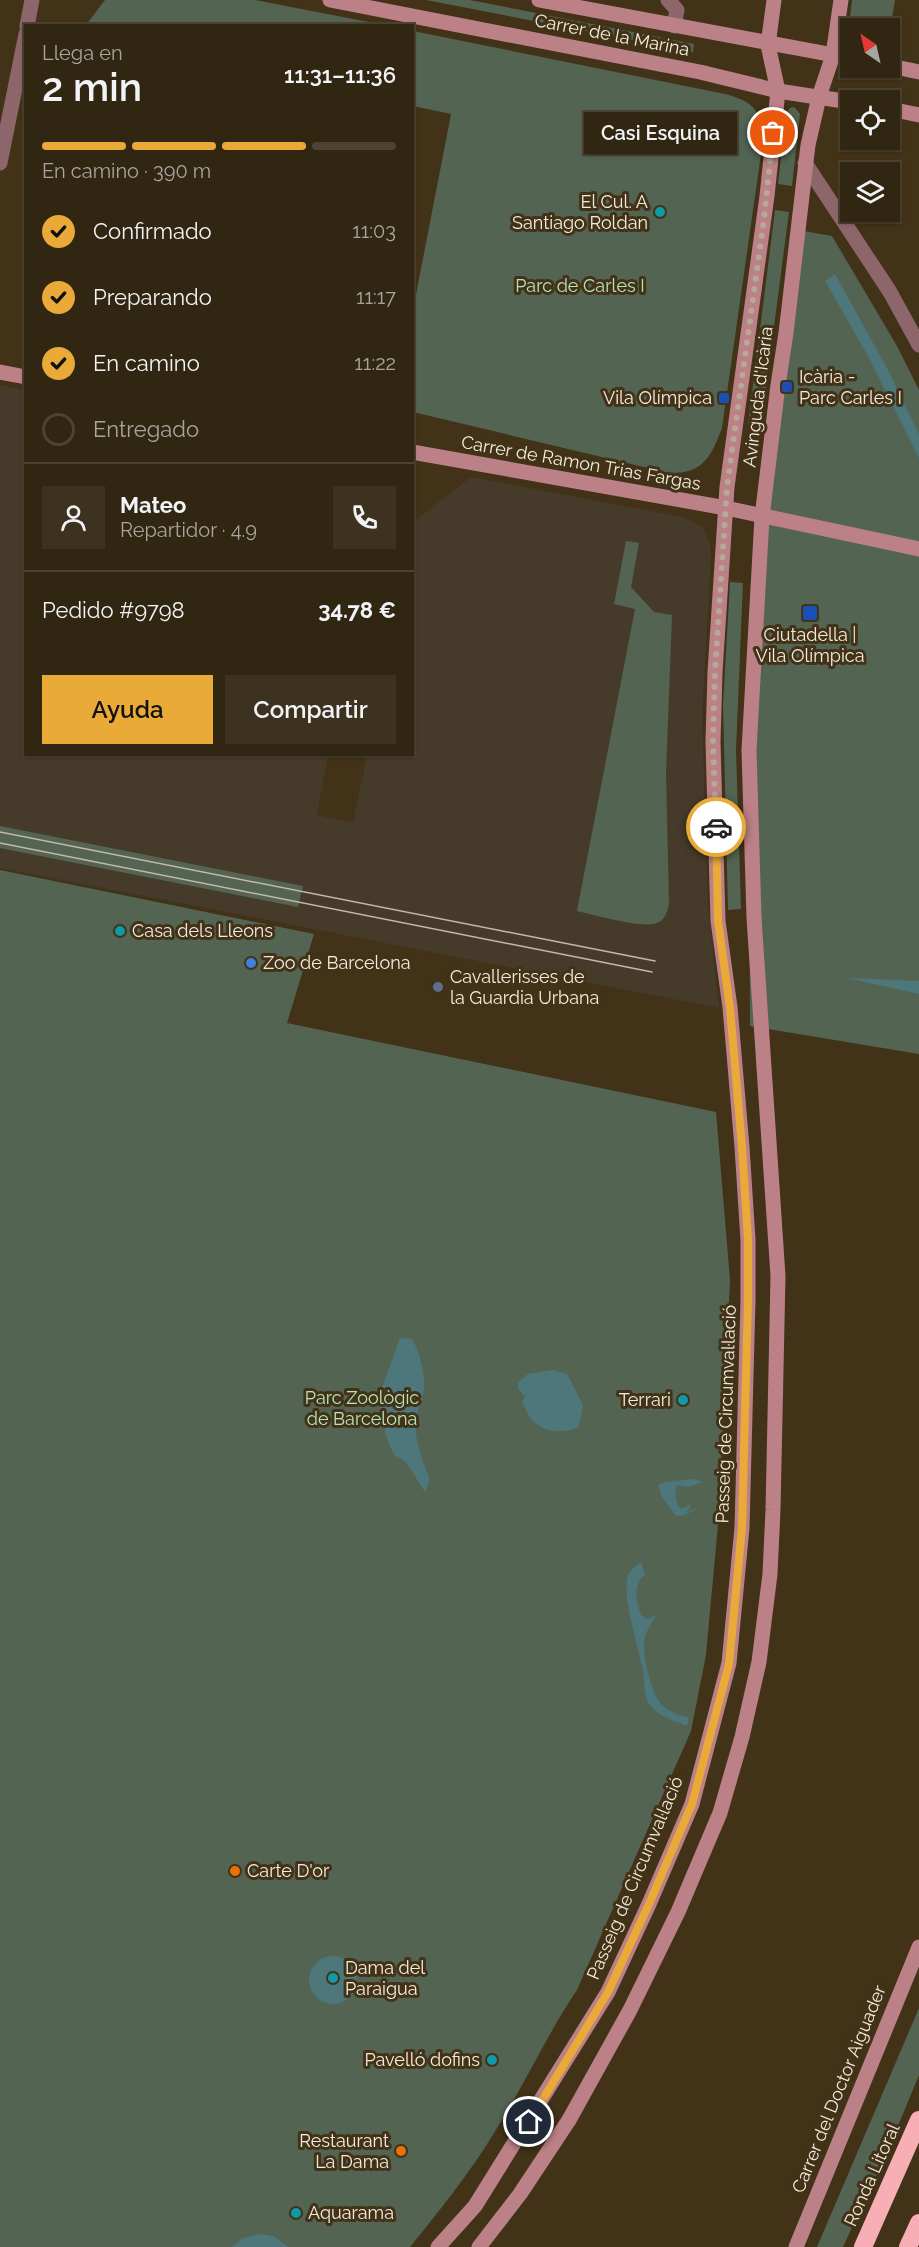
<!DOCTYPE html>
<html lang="es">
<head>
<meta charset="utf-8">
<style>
  body { margin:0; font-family:Raleway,sans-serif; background:#3d3220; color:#f1f3f6; height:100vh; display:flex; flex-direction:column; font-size:22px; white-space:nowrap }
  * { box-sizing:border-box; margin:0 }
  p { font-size:20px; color:#a8a59f }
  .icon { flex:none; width:33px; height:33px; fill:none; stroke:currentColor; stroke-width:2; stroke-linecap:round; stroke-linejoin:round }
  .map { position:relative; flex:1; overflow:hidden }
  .drawer { position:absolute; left:24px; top:24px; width:390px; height:732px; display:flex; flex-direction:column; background:#312612; border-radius:0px; box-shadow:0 2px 4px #0004,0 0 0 2px #4c4332 }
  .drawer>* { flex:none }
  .needle { width:39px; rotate:326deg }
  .fabs { position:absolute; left:840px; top:18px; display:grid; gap:12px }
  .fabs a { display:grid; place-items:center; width:60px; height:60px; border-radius:0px; background:#312612; box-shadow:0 2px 4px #0004,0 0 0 2px #4c4332; font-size:30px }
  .pin { position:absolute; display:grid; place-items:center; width:51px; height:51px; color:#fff; margin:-26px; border:3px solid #fff; border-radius:50%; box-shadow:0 2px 6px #0007 }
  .courier { position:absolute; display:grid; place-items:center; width:60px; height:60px; margin:-30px; border:4px solid #e9aa38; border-radius:50%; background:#fff; color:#222; box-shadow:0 2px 8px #0007 }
  .bubble { position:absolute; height:42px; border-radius:0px; background:#312612; box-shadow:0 2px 4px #0004,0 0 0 2px #4c4332; font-size:20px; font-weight:600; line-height:42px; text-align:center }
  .head em { font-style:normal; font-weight:600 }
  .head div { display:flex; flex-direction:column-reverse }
  .head { display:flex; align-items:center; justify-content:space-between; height:102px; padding:0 18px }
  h1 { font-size:39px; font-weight:600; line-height:45px }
  .bar { display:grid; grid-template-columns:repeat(4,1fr); gap:9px 6px; align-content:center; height:72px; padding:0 18px }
  .bar i { height:8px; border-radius:4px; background:#4c4332 }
  .bar .selected { background:#e9aa38 }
  .bar p { grid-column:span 4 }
  .line { display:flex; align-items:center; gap:15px; padding:0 18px; border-top:2px solid #4c4332 }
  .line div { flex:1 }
  .round { display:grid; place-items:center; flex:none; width:63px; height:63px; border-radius:0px; background:#3d3220 }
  ol { padding:0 18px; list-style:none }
  li { display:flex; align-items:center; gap:18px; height:66px }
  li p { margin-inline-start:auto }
  li .icon { padding:6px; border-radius:50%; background:#e9aa38; color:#111; stroke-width:4 }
  li:last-child { color:#a8a59f }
  li i { width:33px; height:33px; border:3px solid #4c4332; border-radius:50% }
  .action { display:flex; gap:12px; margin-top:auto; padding:12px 18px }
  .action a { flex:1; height:69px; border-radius:0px; background:#e9aa38; color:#111; font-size:24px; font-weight:600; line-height:69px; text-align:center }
  .action a+a { background:#3d3220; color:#f1f3f6 }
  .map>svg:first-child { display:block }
</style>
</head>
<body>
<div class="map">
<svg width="919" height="2247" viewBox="0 0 919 2247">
  <rect width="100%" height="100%" fill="#413218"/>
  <path fill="#463b2b" d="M0,385L25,390L26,754L328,755L317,815L353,823L367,755L412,754L413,522L471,477L677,516L691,520L703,528L710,543L711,558L702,715L708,907L719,1008L0,868Z"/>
  <g fill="#536453">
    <path d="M105,0H255L384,25H86Z"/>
    <path d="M426,0H470L694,44L693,52Z"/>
    <path d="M852,0H895L890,29L854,28L850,18Z"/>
    <path d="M413,31L725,94C750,101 758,106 764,133L722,428C711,457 703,474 669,473L413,412V310L451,114L413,106Z"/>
    <path d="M794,107L800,114L792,186L778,184L786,113L790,108Z"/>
    <path d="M775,210L789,212L761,426L748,425Z"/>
    <path d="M798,230L832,236L897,346L919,390V1054L750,1026L749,750L762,517Z"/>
    <path d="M626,541L639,543L631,587L654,612L672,615L666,773L669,904C667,912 665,920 657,923C644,929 594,915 577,911L635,609L614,604Z"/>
    <path d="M730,582L743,583L736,750L741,909L728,910L723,705Z"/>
    <path d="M0,826L303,886L298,907L0,848Z"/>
    <path d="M0,870L314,934L287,1023L716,1112L730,1280L719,1514L706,1655L691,1731L577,1990C546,2036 524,2086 494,2133C469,2174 440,2210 410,2247H0Z"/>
    <path d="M919,2008V2075L891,2143L843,2247H817Z"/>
  </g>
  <g fill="#4d777b">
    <path d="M835,274L889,372L919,434V458L868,356L825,281Z"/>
    <path d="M848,978L919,981V994L910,992Z"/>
    <path d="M400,1338L412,1339C420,1352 425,1373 424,1389C423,1400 417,1410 416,1421C414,1441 423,1461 430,1480L425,1492L406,1462L394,1455L387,1439L380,1413V1393Z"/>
    <path d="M553,1370L567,1374L583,1405L579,1427C564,1434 544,1433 532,1420C528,1416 525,1407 522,1402L525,1397L518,1388V1382L528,1374Z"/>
    <path d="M696,1479L702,1482L689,1487L677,1485C674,1492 676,1504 681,1509L691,1504L687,1512L700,1507L685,1515L676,1516L662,1497L658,1485L665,1482Z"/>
    <path d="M641,1562L645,1574C632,1587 636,1599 641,1615L648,1619L656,1615C652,1622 647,1630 645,1637C641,1651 650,1685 657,1698C662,1708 678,1717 689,1717L687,1726C673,1720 656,1716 648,1702C643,1692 645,1681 643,1671C639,1649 623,1599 627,1580C628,1572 634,1567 641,1562Z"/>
    <circle cx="333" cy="1980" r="24"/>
    <path d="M259,2234L273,2236L289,2247H232L243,2238Z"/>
  </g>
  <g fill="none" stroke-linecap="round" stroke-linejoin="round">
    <g stroke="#8c666a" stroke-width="15">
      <path d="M668,0L677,10L674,26"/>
      <path d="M27,26L32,0"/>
      <path d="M0,163L26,34"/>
      <path d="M805,163L890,292L919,345"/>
    </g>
    <g stroke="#bc8187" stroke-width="15">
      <path d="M330,0L700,72L778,91L850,102"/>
      <path d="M539,0L850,58"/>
      <path d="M890,66L919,72"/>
      <path d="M890,109L919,115"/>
      <path d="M0,372L26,377"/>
      <path d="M412,452L726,508L919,549"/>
      <path d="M438,2247L475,2206L608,1992L649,1904L692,1804L729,1663L742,1528L748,1300V1240L742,1147L730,1007L718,921L713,742L715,672L727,487L767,196L778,91L768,45L774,0"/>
      <path d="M479,2247L520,2194L569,2120L630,2010L678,1912L720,1813L742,1737L759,1662L770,1574L773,1510L778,1276L754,918L749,750L762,517L778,385L786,333L808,145L819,97L833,55L841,0"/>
      <path d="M796,2247L919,1947"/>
    </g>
    <g stroke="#f7aeb5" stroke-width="18">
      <path d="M863,2247L919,2120"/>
      <path d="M908,2247L919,2223"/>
    </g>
    <g stroke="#c4b8a6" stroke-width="1.5">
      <path d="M0,832L655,961"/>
      <path d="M0,843L652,972"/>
    </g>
  </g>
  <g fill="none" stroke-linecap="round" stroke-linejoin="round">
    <path stroke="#b6aa97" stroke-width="6" stroke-dasharray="0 10.8" d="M716,827L713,742L715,672L727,487L764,219L773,133"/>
    <path stroke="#e9aa38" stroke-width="8" d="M529,2122L608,1992L649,1904L692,1804L729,1664L742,1528L748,1300V1240L742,1147L730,1008L718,921L716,827"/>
  </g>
  <g fill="#0f9aa8" stroke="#413218" stroke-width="2">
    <circle cx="660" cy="212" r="6"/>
    <circle cx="120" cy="931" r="6"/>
    <circle cx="683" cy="1400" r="6"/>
    <circle cx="333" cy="1978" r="6"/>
    <circle cx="492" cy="2060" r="6"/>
    <circle cx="296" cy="2213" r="6"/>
  </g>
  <g fill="#1a4fb4" stroke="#413218" stroke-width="2">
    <rect x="781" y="381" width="12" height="12" rx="3"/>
    <rect x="718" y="392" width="12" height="12" rx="3"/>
    <rect x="802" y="605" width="16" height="16" rx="3"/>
  </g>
  <circle fill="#3f7fe0" stroke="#413218" stroke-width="2" cx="251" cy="963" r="6"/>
  <circle fill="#5c6f8a" stroke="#413218" stroke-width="2" cx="438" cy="987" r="6"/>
  <g fill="#e8710a" stroke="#413218" stroke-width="2">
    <circle cx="235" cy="1871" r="6"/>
    <circle cx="401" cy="2151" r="6"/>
  </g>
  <g text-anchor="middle" stroke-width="6" stroke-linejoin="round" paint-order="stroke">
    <g font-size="18" fill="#f5ebdc" stroke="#413218">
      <text transform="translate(612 35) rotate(11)" y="6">Carrer de la Marina</text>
      <text transform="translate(758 397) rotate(-83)" y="6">Avinguda d'Icària</text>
      <text transform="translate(581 463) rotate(10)" y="6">Carrer de Ramon Trias Fargas</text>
      <text transform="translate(726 1414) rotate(-88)" y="6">Passeig de Circumval·lació</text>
      <text transform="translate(635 1878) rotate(-67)" y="6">Passeig de Circumval·lació</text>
      <text transform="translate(839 2089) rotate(-68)" y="6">Carrer del Doctor Aiguader</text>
      <text transform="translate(872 2175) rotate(-66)" y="6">Ronda Litoral</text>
    </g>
    <g font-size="18" fill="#f5ebdc" stroke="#413218" text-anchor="start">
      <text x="648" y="208" text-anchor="end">El Cul. A<tspan x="648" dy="21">Santiago Roldan</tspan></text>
      <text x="799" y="383">Icària -<tspan x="799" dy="21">Parc Carles I</tspan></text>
      <text x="712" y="404" text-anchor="end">Vila Olímpica</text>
      <text x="810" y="641" text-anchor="middle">Ciutadella |<tspan x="810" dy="21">Vila Olímpica</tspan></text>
      <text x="132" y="937">Casa dels Lleons</text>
      <text x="263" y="969">Zoo de Barcelona</text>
      <text x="450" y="983">Cavallerisses de<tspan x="450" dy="21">la Guardia Urbana</tspan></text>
      <text x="671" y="1406" text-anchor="end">Terrari</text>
      <text x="247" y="1877">Carte D'or</text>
      <text x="345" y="1974">Dama del<tspan x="345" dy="21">Paraigua</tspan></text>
      <text x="480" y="2066" text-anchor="end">Pavelló dofins</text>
      <text x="389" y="2147" text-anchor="end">Restaurant<tspan x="389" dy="21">La Dama</tspan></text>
      <text x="308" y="2219">Aquarama</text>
    </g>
    <g font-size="18" fill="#b6e5b9" stroke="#413218">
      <text x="580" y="292">Parc de Carles I</text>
      <text x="362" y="1404">Parc Zoològic<tspan x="362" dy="21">de Barcelona</tspan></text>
    </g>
  </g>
</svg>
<div class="fabs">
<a><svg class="needle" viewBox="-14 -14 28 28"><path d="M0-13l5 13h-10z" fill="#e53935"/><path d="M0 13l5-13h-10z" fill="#a8a59f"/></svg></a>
<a><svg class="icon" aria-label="locate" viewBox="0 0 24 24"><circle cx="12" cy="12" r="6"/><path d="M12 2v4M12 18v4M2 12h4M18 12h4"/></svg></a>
<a><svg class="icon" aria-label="layers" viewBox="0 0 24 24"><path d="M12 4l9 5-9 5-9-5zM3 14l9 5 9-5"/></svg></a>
</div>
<div class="pin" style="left:773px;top:133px;background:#ea580c"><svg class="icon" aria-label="bag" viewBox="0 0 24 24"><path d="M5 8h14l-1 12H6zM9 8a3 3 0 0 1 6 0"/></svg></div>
<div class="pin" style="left:529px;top:2122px;background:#1f2937"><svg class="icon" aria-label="home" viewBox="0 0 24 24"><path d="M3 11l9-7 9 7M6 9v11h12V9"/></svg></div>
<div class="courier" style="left:716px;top:827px"><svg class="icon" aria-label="car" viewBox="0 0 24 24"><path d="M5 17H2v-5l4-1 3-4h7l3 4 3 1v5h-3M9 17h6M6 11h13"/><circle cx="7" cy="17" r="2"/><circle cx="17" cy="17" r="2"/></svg></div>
<div class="bubble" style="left:584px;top:112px;width:153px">Casi Esquina</div>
<section class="drawer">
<div class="head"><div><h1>2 min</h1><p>Llega en</p></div><em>11:31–11:36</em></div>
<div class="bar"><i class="selected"></i><i class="selected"></i><i class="selected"></i><i></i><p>En camino · 390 m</p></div>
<ol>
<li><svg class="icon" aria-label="check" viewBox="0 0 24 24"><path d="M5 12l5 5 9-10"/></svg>Confirmado<p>11:03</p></li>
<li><svg class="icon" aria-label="check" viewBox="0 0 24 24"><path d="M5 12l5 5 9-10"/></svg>Preparando<p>11:17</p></li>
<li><svg class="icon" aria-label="check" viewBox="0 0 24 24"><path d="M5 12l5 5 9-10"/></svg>En camino<p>11:22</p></li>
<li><i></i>Entregado</li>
</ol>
<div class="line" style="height:108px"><a class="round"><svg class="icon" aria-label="person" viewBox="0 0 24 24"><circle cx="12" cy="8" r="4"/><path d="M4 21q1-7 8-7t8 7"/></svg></a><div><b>Mateo</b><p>Repartidor · 4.9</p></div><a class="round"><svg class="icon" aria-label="phone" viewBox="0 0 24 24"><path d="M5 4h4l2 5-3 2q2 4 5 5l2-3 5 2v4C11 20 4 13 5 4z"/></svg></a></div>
<div class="line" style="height:78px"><div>Pedido #9798</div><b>34.78 €</b></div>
<div class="action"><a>Ayuda</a><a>Compartir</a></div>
</section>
</div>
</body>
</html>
